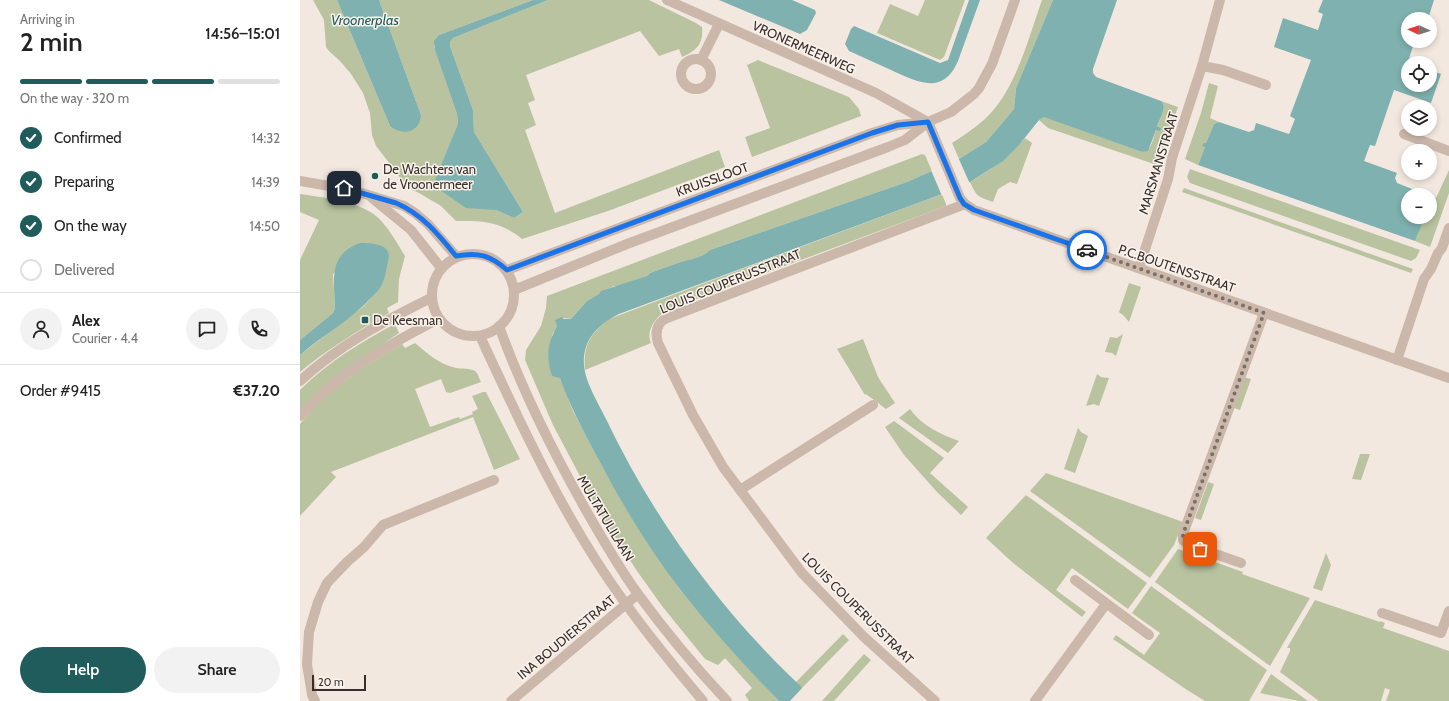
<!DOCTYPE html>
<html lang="en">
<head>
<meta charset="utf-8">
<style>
  body { margin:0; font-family:Cabin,sans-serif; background:#f2f2f2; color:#222; height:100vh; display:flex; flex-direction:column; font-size:15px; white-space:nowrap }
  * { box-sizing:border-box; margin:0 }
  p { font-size:13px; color:#767676 }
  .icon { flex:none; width:22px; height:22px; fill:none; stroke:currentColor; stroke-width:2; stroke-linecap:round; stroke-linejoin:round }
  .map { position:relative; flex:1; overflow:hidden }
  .sheet { display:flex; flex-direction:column; background:#fff; width:300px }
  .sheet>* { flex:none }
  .needle { width:26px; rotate:274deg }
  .controls { position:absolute; left:1101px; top:12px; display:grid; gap:8px }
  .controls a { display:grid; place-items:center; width:36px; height:36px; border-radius:50%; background:#fff; box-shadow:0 2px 6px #0003; font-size:20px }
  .scale { position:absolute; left:12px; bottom:10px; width:54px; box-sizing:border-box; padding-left:4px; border:2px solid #3a2e2a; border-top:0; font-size:11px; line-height:14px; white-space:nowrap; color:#3a2e2a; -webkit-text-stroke:3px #faf3ec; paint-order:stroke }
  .pin { position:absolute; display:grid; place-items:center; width:34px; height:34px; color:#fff; margin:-17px; border-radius:8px; box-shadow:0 2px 6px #0006 }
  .courier { position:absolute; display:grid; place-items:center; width:40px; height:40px; margin:-20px; border:3px solid #1a73e8; border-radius:50%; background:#fff; color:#222; box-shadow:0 1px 5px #0007 }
  .headline em { font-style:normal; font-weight:600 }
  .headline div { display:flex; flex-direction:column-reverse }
  .headline { display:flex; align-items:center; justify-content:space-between; height:68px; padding:0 20px }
  h1 { font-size:26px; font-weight:600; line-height:30px }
  .bar { display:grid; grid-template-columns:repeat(4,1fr); gap:6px 4px; align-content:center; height:48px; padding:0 20px }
  .bar i { height:5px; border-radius:3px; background:#e0e0e0 }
  .bar .selected { background:#1f5c5b }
  .bar p { grid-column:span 4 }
  .line { display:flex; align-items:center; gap:10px; padding:0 20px; border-top:1px solid #e0e0e0 }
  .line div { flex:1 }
  .round { display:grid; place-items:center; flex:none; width:42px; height:42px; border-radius:21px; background:#f2f2f2 }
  ol { padding:0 20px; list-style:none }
  li { display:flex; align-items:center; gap:12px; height:44px }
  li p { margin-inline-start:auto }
  li .icon { padding:4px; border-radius:50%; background:#1f5c5b; color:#fff; stroke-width:4 }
  li:last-child { color:#767676 }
  li i { width:22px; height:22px; border:2px solid #e0e0e0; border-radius:50% }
  .button { display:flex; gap:8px; margin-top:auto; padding:8px 20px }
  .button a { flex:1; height:46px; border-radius:24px; background:#1f5c5b; color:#fff; font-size:16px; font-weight:600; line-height:46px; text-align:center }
  .button a+a { background:#f2f2f2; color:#222 }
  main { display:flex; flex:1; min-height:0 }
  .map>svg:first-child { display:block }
</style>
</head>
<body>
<main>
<section class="sheet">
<div class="headline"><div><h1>2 min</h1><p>Arriving in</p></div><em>14:56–15:01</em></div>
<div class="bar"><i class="selected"></i><i class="selected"></i><i class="selected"></i><i></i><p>On the way · 320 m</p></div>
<ol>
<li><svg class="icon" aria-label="check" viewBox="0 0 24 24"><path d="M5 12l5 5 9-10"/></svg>Confirmed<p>14:32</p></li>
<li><svg class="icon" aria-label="check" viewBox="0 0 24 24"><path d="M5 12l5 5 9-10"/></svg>Preparing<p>14:39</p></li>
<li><svg class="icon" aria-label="check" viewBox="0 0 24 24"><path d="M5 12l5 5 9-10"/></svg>On the way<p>14:50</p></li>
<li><i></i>Delivered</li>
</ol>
<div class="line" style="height:72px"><a class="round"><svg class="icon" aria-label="person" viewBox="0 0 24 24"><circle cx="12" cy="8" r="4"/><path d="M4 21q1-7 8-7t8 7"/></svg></a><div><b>Alex</b><p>Courier · 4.4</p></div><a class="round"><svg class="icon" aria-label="chat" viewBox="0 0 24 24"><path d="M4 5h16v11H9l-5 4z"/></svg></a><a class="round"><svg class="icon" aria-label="phone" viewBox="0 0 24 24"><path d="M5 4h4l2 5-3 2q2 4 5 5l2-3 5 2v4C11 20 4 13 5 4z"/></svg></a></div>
<div class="line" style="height:52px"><div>Order #9415</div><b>€37.20</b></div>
<div class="button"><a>Help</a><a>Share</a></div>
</section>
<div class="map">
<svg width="1149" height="701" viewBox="0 0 1149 701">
  <rect width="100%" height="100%" fill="#f3e8df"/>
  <g fill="#b9c39f">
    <path d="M13,0H37L90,126L121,115L79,0H233L139,35L134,46L157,114L158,124L154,135L185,208L196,210L214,218L223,212L174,132L173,110L150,46V42L153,38L248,0H349L396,23L402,27C404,44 396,51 382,57L379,49L359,56L340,31L226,75L235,100L228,103L236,125L225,130L255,213L419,150L425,167L308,211L222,239C199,221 185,221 156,221L141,206L119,193L103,186L101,180L97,173L76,146L72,135L70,113L63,93L51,74L40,61L29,51L26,47L24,20Z"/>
    <path d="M625,0H665L644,57L640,60L577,33L590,4L618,16Z"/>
    <path d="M742,0H753L716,88L714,109L686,142L659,159L652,143C663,136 675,128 685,119C716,90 728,39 742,0Z"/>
    <path d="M458,60L549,97L559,109L561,116L452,157L445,137L470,128L447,65Z"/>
    <path d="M909,83L918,86L910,118L919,122L914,124L906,143H904L905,147L898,165L885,159L901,113Z"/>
    <path d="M861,101L878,107L857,165L748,128L739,120L744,117H746L842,152C852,151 853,138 856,130L861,128L857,126C860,119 868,107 861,101Z"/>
    <path d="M725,138L732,143L717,184L710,182L698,189L693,202C677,196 677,197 670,182C690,171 710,156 725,138Z"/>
    <path d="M622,154L625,155L632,171L607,182L410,250C401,259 389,259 378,263C368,266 359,270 350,273L347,276L318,287L314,286L287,301L271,319L264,318L257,326L252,335L260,378L273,411L304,470L346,540L381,591L413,629L479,701H449L445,695L452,688L425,658L418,665L405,659L362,606L337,571L300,514L253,425L225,360L226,350L241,326L246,308L247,296Z"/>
    <path d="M890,169L1120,250L1116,258L1111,261L890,183L887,177Z"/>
    <path d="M1149,170V193L1130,247L1115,241L1122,223L1126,221L1123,220L1124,217H1130V196L1136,198Z"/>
    <path d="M884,188L1113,269L1111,273L882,192Z"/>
    <path d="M0,194C21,197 60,202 76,216C88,226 97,243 105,256L99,279L98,302L87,308L89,313C57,331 28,349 0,372V355L64,306L72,297L78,245L60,243L33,274L35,308L33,313L0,340V260L19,220L0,212Z"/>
    <path d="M642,194L646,204V206L367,310C357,316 345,330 351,343L285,370C283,346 290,334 309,319Z"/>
    <path d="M829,283L841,287L829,322L824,316L819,312Z"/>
    <path d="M95,324L99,333L50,366L0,409V390C28,362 61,342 95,324Z"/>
    <path d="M823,334L816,356L812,353L805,352L810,337L817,338Z"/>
    <path d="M563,339L578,377L595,403L586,409L566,394L565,395L537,349Z"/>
    <path d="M115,343C128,354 139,364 156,368C161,369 170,368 175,371C178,373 179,378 181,382L150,393L146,392L141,379L115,389L130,427L159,417L160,419L173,414L172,412L178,409L172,396L183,392H186L220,459L194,470L173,417L31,472L36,477L0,516V424C27,390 65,365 102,344L105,348Z"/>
    <path d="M797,374L801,377L809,378L799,406L794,404L786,406Z"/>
    <path d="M944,377L951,379L940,410L934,408Z"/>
    <path d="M610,409C622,426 640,434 659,441L648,453L599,418Z"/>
    <path d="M594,421L644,458L630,473L668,507L661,515L637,492L604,455L585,427Z"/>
    <path d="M778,428L781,432L788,436L775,473L764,469Z"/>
    <path d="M1060,454H1070L1061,480L1052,479Z"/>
    <path d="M746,473L883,522L874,545L850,578L730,491Z"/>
    <path d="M908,482L914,484L901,520L895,518Z"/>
    <path d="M726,495L847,583L828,609L772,568L756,590L786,612L782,617L712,562L686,538Z"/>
    <path d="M878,549L943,572L942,574L1010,598L970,666L855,582Z"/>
    <path d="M1026,553L1031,565L1022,591L1013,588Z"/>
    <path d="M851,586L967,670L949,701H905L887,690L813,639L816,635L844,655L860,633L832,613Z"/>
    <path d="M1015,600L1080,622V621L1085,623L1083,628L1149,651V701H1086L1090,690L1085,688L1081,701H1019L980,672L990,651V648H987Z"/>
    <path d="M543,634L549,640L502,688L496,682Z"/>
    <path d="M564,654L571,660L534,701H522Z"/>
    <path d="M971,674L1008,701H999L960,693Z"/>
  </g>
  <g fill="#7eb1af">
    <path d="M37,0H79L121,115C120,133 102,136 90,126Z"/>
    <path d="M233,0H248L153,38L150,42V46L173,110L174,132L223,212L214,218L196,210L166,208L133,185L158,124L157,114L135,50L134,41L139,35Z"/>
    <path d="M419,0H492L515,10L516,13L507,30L500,34Z"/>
    <path d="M669,0H680L658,61C643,96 618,82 591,70C577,64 563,57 549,51L545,44L551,29L554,26L640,63L648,60Z"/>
    <path d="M753,0H817L793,69V73L796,77L861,101C868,107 860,118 857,126L861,128L860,131L856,130L848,151L842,152L744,117L739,120L719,145L703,161L670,182L642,194L319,314C301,323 286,336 284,357C282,378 297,400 306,419C356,524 430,624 517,701H479C445,666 412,630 382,592C349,549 320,501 295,453C282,428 269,404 260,378L252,376C246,356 247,345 257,326L255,320L262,317L263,319H271L287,301L299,294L301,291L347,276L350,273C359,270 368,266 378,263C388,259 401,259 410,250L607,182L659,159L686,142L714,109L716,88Z"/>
    <path d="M1023,0H1134L1128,19H1108V41H1120L1118,48L1113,46L1108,62L1110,63H1108V85H1130V70L1141,74L1131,103L1094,90L1075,146L1070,145L1064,161L1097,173L1095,178L1097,183L1127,195H1108V217H1124L1123,220L1126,221L1124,224H1122L1115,241L898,165L905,147L902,146L904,143H906L914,124L919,122L949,132L954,130L956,123L989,134L995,119L990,116L1011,60L974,47L983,18L1018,30L1023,14L1018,12Z"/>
    <path d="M60,243C73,243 93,244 88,261C86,270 85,280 80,288C78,291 74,294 72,297C51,320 23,335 0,355V340L33,313L35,308C34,279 28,255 60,243Z"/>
  </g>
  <g fill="#f3e8df">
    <path d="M658,157L670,184L642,196L631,170Z"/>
    <path d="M503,687L512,695L519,701H490Z"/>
  </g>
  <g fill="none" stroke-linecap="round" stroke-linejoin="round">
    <g stroke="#ccb8ab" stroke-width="10">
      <path d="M367,0L576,93L628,122"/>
      <circle cx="396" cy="74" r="15"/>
      <path d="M401,60L419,24"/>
      <path d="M902,66L923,70L966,85"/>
      <path d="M628,122L660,198L665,204L674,210L1149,378"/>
      <path d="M1104,134L1149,151"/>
      <path d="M0,181L52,190L104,206L115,213L128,224L156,256"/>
      <path d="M72,198L111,230L141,268"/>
      <circle cx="173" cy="295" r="41"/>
      <path d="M839,268L868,179L872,158L902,66L920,0"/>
      <path d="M207,270L572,133L598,125L628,122"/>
      <path d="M214,290L327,244L588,147L605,140L628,122L651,112L674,94L679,88L692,64L715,0"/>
      <path d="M199,326C222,391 253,452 287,512C303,540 319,568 338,594C365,631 395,667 427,701"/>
      <path d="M180,336C212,405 244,475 284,541C318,598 360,650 403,701"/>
      <path d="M1097,360L1124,279L1131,269L1138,253L1142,248L1149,228"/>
      <path d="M0,381C38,346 84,321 131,298"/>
      <path d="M0,416C38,373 88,345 138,319"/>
      <path d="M440,490L573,405"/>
      <path d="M941,563L887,544L883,540V534L964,313"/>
      <path d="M775,580L849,635"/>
      <path d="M1082,613L1141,633L1149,611"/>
      <path d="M15,701L12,695L7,664L9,632L18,602L27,583L47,562L64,547L83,525L194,480"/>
      <path d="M211,701L338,594"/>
      <path d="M635,701L564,637L502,573L423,467L393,415L358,343C355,333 356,323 367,318L665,204"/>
      <path d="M735,701L806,604"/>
    </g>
  </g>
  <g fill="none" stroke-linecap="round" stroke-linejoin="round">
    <path stroke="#7b6f69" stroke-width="4" stroke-dasharray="0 7.2" d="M787,250L964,313L883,534C883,545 891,546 900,549"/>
    <path stroke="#1a73e8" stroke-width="5" d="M44,188L96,203C122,214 139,235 156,256C178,252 190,255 207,270L572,133L598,125L628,122L660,198L664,204L674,210L787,250"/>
  </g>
  <g fill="#1f5c5b" stroke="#faf3ec" stroke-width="1.5">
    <circle cx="75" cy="176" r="4"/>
    <rect x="61" y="316" width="8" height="8" rx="2"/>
  </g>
  <g text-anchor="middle" stroke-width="3" stroke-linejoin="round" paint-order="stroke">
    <g font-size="13" fill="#3a2e2a" stroke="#faf3ec">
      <text transform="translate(504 47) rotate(24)" y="5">VRONERMEERWEG</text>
      <text transform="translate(858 163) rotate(-73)" y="5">MARSMANSTRAAT</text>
      <text transform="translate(412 179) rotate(-20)" y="5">KRUISSLOOT</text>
      <text transform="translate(877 268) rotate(19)" y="5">P.C.BOUTENSSTRAAT</text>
      <text transform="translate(430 281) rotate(-22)" y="5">LOUIS COUPERUSSTRAAT</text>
      <text transform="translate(306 518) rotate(59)" y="5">MULTATULILAAN</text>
      <text transform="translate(558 608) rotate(45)" y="5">LOUIS COUPERUSSTRAAT</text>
      <text transform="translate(266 637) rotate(-40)" y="5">INA BOUDIERSTRAAT</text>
    </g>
    <g font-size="13" fill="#3a2e2a" stroke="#faf3ec" text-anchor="start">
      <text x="83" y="174">De Wachters van<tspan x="83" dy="15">de Vroonermeer</tspan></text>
      <text x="73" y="325">De Keesman</text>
    </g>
    <g font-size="14" font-style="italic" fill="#1f5c5b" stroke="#faf3ec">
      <text x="65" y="25">Vroonerplas</text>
    </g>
  </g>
</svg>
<div class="controls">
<a><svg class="needle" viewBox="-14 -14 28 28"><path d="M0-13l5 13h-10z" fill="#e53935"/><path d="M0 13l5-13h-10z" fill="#767676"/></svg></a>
<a><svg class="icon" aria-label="locate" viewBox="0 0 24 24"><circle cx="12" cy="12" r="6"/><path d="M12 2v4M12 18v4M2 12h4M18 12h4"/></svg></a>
<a><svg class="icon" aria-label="layers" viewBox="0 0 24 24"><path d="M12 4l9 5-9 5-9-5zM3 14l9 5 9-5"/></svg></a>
<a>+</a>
<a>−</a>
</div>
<div class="scale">20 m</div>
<div class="pin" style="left:900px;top:549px;background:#ea580c"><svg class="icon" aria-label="bag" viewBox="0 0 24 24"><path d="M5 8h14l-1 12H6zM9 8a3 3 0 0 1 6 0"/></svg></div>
<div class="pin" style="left:44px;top:188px;background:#1f2937"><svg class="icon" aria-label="home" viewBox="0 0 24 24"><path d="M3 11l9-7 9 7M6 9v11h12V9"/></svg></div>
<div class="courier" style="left:787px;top:250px"><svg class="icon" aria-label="car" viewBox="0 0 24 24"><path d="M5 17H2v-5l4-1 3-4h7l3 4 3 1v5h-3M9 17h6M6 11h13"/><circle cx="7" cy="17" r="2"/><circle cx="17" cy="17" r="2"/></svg></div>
</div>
</main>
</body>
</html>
